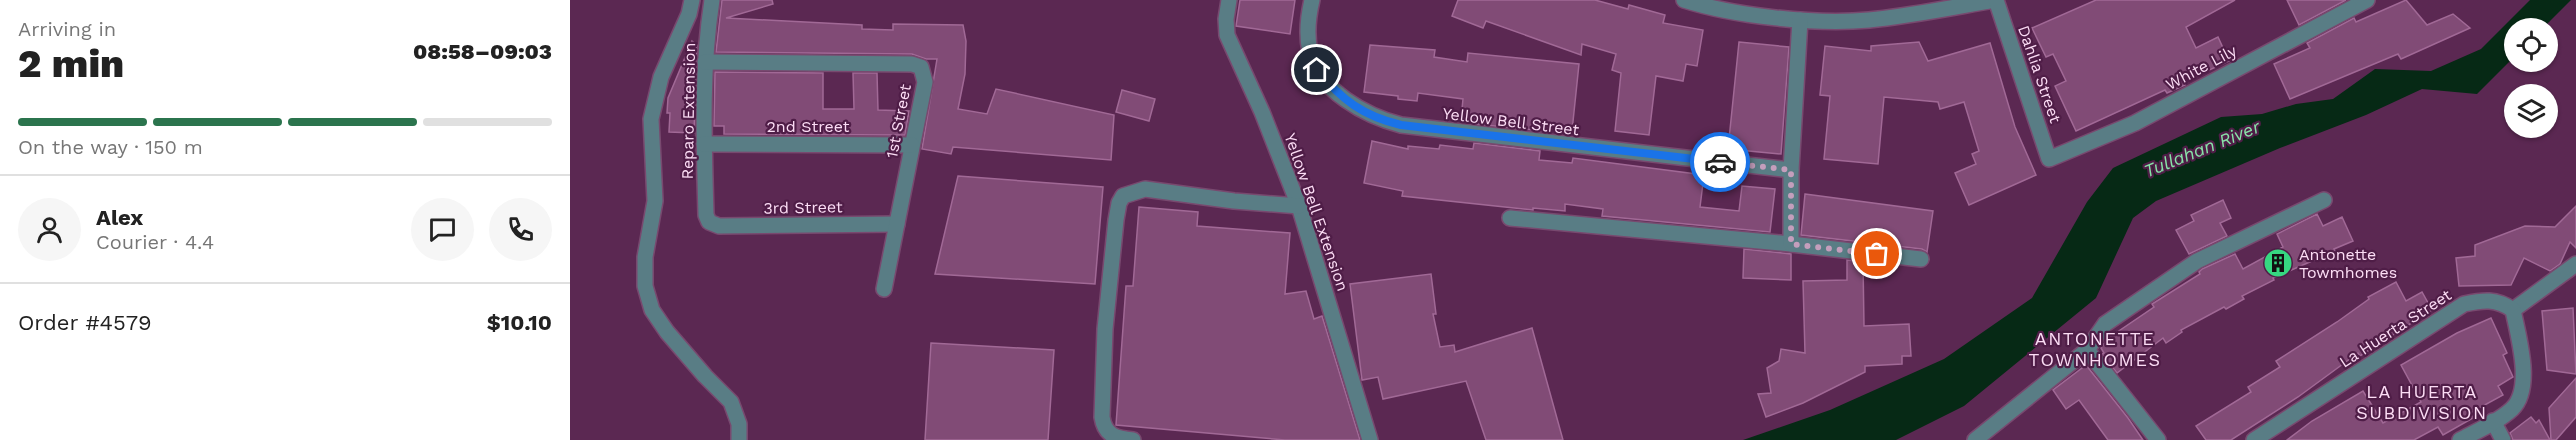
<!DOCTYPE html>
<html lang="en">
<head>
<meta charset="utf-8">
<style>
  body { margin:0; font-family:"Work Sans",sans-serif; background:#f6f6f6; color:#222; height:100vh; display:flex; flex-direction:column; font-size:22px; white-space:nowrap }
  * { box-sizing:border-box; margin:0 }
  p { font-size:20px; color:#767676 }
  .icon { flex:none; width:33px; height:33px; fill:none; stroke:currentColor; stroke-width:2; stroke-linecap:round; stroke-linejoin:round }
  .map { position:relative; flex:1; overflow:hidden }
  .drawer { display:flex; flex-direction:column; background:#fff; width:570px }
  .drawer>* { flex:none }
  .controls { position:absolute; left:1934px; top:18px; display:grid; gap:12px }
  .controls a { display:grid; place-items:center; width:54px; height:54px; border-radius:50%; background:#fff; box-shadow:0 2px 4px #0004; font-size:30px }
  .pin { position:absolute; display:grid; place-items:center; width:51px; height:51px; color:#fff; margin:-26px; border:3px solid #fff; border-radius:50%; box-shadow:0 2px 6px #0007 }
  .courier { position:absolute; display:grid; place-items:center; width:60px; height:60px; margin:-30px; border:4px solid #1a73e8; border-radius:50%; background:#fff; color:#222; box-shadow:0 2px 8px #0007 }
  .head em { font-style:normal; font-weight:800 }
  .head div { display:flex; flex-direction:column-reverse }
  .head { display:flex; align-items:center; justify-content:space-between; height:102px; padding:0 18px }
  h1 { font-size:39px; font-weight:800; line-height:45px }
  .bar { display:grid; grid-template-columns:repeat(4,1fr); gap:9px 6px; align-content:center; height:72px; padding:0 18px }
  .bar i { height:8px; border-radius:4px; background:#e0e0e0 }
  .bar .current { background:#2b744d }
  .bar p { grid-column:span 4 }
  .line { display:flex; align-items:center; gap:15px; padding:0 18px; border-top:2px solid #e0e0e0 }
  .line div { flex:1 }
  .round { display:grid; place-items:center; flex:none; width:63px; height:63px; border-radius:32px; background:#f6f6f6 }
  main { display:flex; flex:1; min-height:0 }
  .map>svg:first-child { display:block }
</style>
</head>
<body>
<main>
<section class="drawer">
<div class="head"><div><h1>2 min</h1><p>Arriving in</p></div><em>08:58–09:03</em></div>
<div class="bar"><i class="current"></i><i class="current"></i><i class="current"></i><i></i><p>On the way · 150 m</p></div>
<div class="line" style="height:108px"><a class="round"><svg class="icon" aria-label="person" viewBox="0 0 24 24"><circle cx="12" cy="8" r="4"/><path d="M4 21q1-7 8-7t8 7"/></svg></a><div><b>Alex</b><p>Courier · 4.4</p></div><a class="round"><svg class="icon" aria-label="chat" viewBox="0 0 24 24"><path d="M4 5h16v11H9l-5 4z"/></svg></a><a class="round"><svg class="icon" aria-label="phone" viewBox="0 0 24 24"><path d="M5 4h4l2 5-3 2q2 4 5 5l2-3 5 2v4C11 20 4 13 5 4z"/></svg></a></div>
<div class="line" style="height:78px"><div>Order #4579</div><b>$10.10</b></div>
</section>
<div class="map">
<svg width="2006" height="440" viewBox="0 0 2006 440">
  <rect width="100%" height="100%" fill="#5b2852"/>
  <path fill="#062915" d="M1960,0H2001L1973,28H1944V57L1907,94L1852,89L1796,115L1710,148L1586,201L1563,218L1526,298L1394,406L1326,440H1173L1260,410L1374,359L1462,298L1517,202L1543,168L1651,117L1692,114L1726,104L1763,99L1805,69L1861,71L1911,49Z"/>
  <g fill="#814b76" stroke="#a16996" stroke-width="1.5">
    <path d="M152,0H202L203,4L156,18L292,25V29L323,30V24L393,25L396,41L395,74L388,109L417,114L426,89L544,115L541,160L383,147L381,154L352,149L367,59H356L342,54L146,52Z"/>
    <path d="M670,0H725L720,34L666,26Z"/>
    <path d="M888,0H1025L1058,9L1059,5L1095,15L1093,23L1133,30L1127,66L1116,64L1113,81L1086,76L1079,135L1045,131L1051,73L1042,70L1046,54L1012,44L1011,55L916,21L913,28L882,16Z"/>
    <path d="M1526,0H1665L1616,27L1626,48L1648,37L1659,61L1613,82L1615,85L1597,93L1595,90L1506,131L1485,86L1496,81L1483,54L1476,57L1462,28Z"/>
    <path d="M1717,0H1776L1729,25Z"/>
    <path d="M1836,0L1857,25L1883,14L1900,28L1831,59L1828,54L1720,99L1704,64L1740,48L1737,43L1784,18L1786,22Z"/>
    <path d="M122,41L127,45L124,133L99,132L100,113H97L98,98Z"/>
    <path d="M1169,42L1219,47L1211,154L1158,149Z"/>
    <path d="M1349,42L1358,61L1420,43L1445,127L1466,175L1399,205L1385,173L1406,164L1402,154L1409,151L1394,102L1370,109L1368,102L1314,97L1308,164L1254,159L1260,96L1250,95L1255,46L1301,51V46Z"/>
    <path d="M800,45L865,50L864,57L897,62L898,53L1009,64L1002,131L972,128V131L906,124L907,121L891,119L893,99L848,93L847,101L828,99V96L794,92Z"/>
    <path d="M145,72L253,73V109H284L283,73H307L308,110L339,111L335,135L154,134V126H144Z"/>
    <path d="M552,90L585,99L579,121L546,112Z"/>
    <path d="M802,141L838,149V146L869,149L870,145L903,149L904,143L970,151L969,160L1002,163L1003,158L1134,175L1130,207L1169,211L1172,186L1205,189L1200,232L1032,216L1033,209L995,204V211L963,208V210L832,196L833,191L794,183Z"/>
    <path d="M388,176L533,187L525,284L365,274Z"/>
    <path d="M1235,194L1363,211L1357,252L1352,249L1231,235Z"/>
    <path d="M1653,200L1661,218L1650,223L1657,236L1619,254L1606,230L1624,221L1621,215Z"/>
    <path d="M2006,206V248L2000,242L1990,264L1980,271L1954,258L1941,285L1889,286L1886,258L1905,256V245L1955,226L1985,227Z"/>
    <path d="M569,207L628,212L627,226L720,233L715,294L736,291L744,319L752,316L790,440H715L546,425L556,286H563Z"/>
    <path d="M1747,214L1753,226L1772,217L1783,241L1764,249L1765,251L1703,278L1704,280L1672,296L1674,299L1656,309L1654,307L1611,330L1612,332L1596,343L1593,338L1547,373L1532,354L1534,353L1531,348L1537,339L1584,307L1582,304L1630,274L1629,272L1632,269L1665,254L1673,269L1713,247L1707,234Z"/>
    <path d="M1174,249L1221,254V280L1173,278Z"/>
    <path d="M1277,260L1293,262L1294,326L1339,324L1341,356H1332V364L1295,366V372L1233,403L1196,417L1188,394L1201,393L1197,368L1209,361L1211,349L1235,353L1233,281L1277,280Z"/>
    <path d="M861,274L866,314H863L870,347L884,345L885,352L962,328L993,440H916L896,381L813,399L808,377L792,380L780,284Z"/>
    <path d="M1826,282L1836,301L1852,292L1862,310L1790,356L1788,353L1728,397L1661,440H1636L1626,426L1681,392L1678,387L1710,367L1706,361L1767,322L1799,299L1798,297Z"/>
    <path d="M2003,308L2006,374L1977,370L1972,311Z"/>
    <path d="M1921,318L1937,353L1933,355L1943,377L1928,386L1933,395L1900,413L1903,418L1873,435L1868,427L1844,440H1717L1742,421L1793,391L1813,423L1851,402L1831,365L1887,333Z"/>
    <path d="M361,343L484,350L478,440H355Z"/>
    <path d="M1516,365L1558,418L1573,440H1538L1509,400L1496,409L1483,390Z"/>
    <path d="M2006,378V417L1986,440H1981L1979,408Z"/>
    <path d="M1961,417L1966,423L1969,420L1980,440H1943L1940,433Z"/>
  </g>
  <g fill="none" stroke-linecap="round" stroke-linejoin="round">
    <g stroke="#78496f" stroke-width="18">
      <g id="minor">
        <path d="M122,0L119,14L91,77L81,119L85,201L75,257V286L82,310L97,332L135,376L161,402L169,424V440"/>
        <path d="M142,0C131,71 134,143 136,215L139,222L149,226L327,224"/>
        <path d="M659,0L656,19L657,35L692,112L729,206L800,440"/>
        <path d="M742,0C738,17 736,34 740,52C749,91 796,116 831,125L1221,170"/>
        <path d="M1114,0C1164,16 1246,25 1299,20C1341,16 1384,7 1425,0"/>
        <path d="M1426,0L1479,159L1565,123L1797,0"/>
        <path d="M135,62L342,64L351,67L355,82L314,289"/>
        <path d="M134,144L342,145"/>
        <path d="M940,218L1221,244L1351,259"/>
        <path d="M1221,244V170L1230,20"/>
        <path d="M1943,310L2006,264"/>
        <path d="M1517,350L1588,440"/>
        <path d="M1923,421L1933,440"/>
        <path d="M563,440C546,438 535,436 532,417L535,329L546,220L549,203L553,196L575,189L664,201L729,206"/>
        <path d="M1405,440L1517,350L1535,324L1627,261L1754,200"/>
        <path d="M1684,440L1894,304C1913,300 1926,298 1943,310C1948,336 1964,388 1942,409C1928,422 1907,431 1890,440"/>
      </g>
    </g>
    <use href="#minor" stroke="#597d85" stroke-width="15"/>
  </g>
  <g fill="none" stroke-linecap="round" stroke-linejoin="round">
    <path stroke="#c49ebc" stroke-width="6" stroke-dasharray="0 10.8" d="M1150,162L1221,170V244L1307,254"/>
    <path stroke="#1a73e8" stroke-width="8" d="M747,70C772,100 793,116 831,125L1150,162"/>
  </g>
  <defs>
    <g id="building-disc" transform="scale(1.5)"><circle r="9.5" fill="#36d881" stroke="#4f1d47"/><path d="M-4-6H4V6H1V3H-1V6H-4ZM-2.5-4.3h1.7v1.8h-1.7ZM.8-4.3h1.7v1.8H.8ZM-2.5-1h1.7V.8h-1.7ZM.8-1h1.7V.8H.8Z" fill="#111"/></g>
  </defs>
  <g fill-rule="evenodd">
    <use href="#building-disc" x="1708" y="263"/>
  </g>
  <g text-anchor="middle" stroke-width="4.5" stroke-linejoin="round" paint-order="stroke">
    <g font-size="16" fill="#fcddf5" stroke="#4f1d47">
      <text transform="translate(1631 67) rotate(-28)" y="6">White Lily</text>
      <text transform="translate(1470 74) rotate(71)" y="6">Dahlia Street</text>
      <text transform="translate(118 111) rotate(-89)" y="6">Reparo Extension</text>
      <text transform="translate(328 121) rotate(-79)" y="6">1st Street</text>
      <text transform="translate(941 121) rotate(7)" y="6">Yellow Bell Street</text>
      <text x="238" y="132">2nd Street</text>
      <text transform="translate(233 207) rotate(-1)" y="6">3rd Street</text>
      <text transform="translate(747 212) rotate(71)" y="6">Yellow Bell Extension</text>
      <text transform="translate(1825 328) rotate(-33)" y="6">La Huerta Street</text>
    </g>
    <g font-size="16" fill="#fcddf5" stroke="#4f1d47" text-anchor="start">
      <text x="1729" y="260">Antonette<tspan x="1729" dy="18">Towmhomes</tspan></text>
    </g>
    <g font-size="18" font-style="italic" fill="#88e4a8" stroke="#4f1d47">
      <text transform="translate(1632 149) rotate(-22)" y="6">Tullahan River</text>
    </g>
    <g font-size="18" letter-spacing="1.5" fill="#fcddf5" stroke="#4f1d47">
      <text x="1525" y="345">ANTONETTE<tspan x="1525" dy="21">TOWNHOMES</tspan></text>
      <text x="1852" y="398">LA HUERTA<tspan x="1852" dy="21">SUBDIVISION</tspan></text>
    </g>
  </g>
</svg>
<div class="controls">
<a><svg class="icon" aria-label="locate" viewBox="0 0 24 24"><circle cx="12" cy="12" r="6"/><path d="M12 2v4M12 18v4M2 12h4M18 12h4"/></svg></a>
<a><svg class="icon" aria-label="layers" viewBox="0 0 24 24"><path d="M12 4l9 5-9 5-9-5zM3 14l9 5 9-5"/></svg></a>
</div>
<div class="pin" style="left:1307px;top:254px;background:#ea580c"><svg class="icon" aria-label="bag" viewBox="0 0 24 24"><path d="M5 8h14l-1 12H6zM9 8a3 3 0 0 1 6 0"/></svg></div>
<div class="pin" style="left:747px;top:70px;background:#1f2937"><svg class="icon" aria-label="home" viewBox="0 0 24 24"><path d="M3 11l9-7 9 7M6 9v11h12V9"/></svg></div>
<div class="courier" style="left:1150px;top:162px"><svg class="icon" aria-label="car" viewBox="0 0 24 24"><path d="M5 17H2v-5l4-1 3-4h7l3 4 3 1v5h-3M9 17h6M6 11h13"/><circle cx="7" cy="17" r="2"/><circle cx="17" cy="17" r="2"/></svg></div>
</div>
</main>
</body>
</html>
